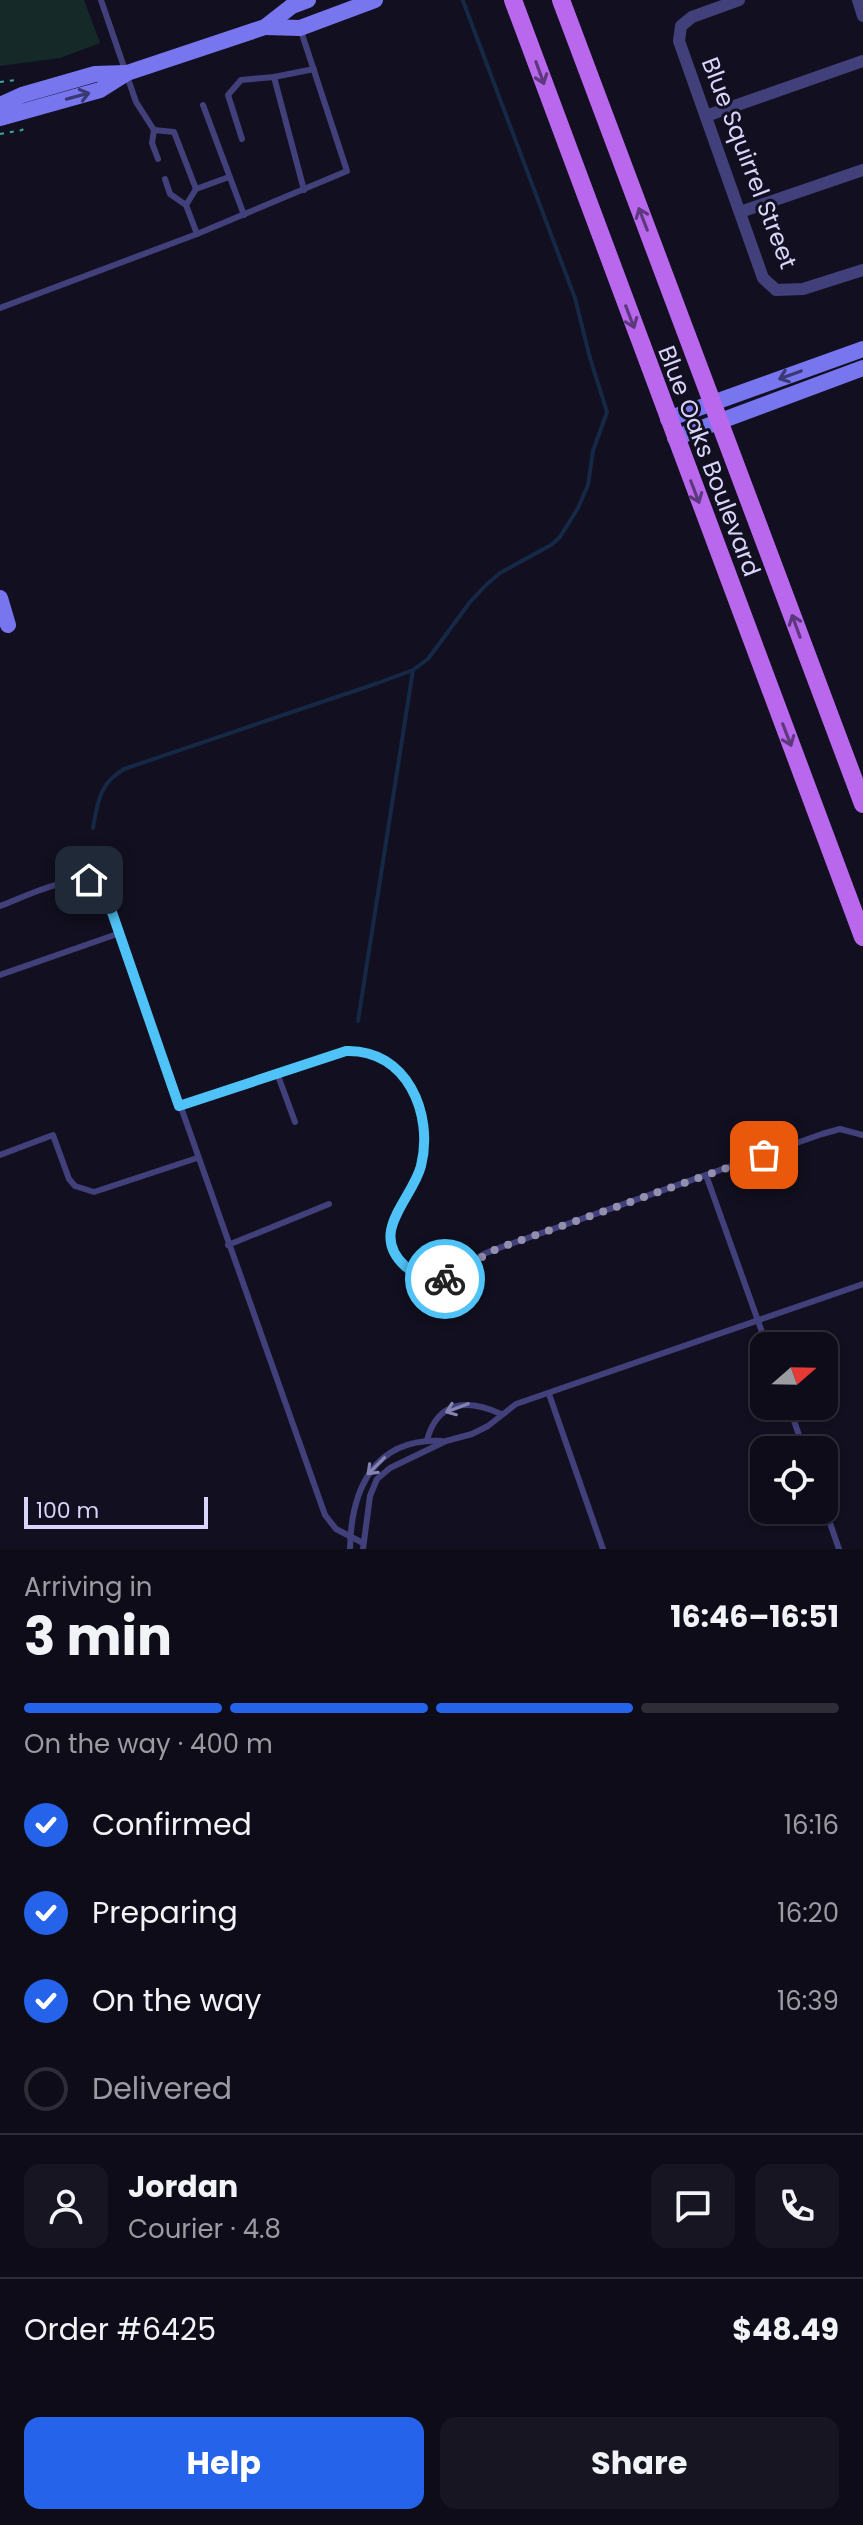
<!DOCTYPE html>
<html lang="en">
<head>
<meta charset="utf-8">
<style>
  body { margin:0; font-family:Poppins,sans-serif; background:#171521; color:#f1f3f6; height:100vh; display:flex; flex-direction:column; font-size:30px; white-space:nowrap }
  * { box-sizing:border-box; margin:0 }
  p { font-size:26px; color:#9b9ba2 }
  .icon { flex:none; width:44px; height:44px; fill:none; stroke:currentColor; stroke-width:2; stroke-linecap:round; stroke-linejoin:round }
  .map { position:relative; height:1549px; overflow:hidden }
  .sheet { display:flex; flex-direction:column; background:#0e0c18; flex:1 }
  .sheet>* { flex:none }
  .needle { width:52px; rotate:70deg }
  .fabs { position:absolute; left:750px; top:1332px; display:grid; gap:16px }
  .fabs a { display:grid; place-items:center; width:88px; height:88px; border-radius:16px; background:#0e0c18; box-shadow:0 2px 6px #0004,0 0 0 2px #2e2c37; font-size:40px }
  .scale { position:absolute; left:24px; bottom:20px; width:184px; box-sizing:border-box; padding-left:8px; border:4px solid #d8d4fa; border-top:0; font-size:22px; line-height:28px; white-space:nowrap; color:#d8d4fa; -webkit-text-stroke:6px #121020; paint-order:stroke }
  .pin { position:absolute; display:grid; place-items:center; width:68px; height:68px; color:#fff; margin:-34px; border-radius:16px; box-shadow:0 4px 12px #0006 }
  .courier { position:absolute; display:grid; place-items:center; width:80px; height:80px; margin:-40px; border:6px solid #4fc3f7; border-radius:50%; background:#fff; color:#222; box-shadow:0 2px 10px #0007 }
  .headline em { font-style:normal; font-weight:700 }
  .headline div { display:flex; flex-direction:column-reverse }
  .headline { display:flex; align-items:center; justify-content:space-between; height:136px; padding:0 24px }
  h1 { font-size:52px; font-weight:700; line-height:60px }
  .bar { display:grid; grid-template-columns:repeat(4,1fr); gap:12px 8px; align-content:center; height:96px; padding:0 24px }
  .bar i { height:10px; border-radius:6px; background:#2e2c37 }
  .bar .current { background:#2563eb }
  .bar p { grid-column:span 4 }
  .line { display:flex; align-items:center; gap:20px; padding:0 24px; border-top:2px solid #2e2c37 }
  .line div { flex:1 }
  .round { display:grid; place-items:center; flex:none; width:84px; height:84px; border-radius:16px; background:#171521 }
  ol { padding:0 24px; list-style:none }
  li { display:flex; align-items:center; gap:24px; height:88px }
  li p { margin-inline-start:auto }
  li .icon { padding:8px; border-radius:50%; background:#2563eb; color:#fff; stroke-width:4 }
  li:last-child { color:#9b9ba2 }
  li i { width:44px; height:44px; border:4px solid #2e2c37; border-radius:50% }
  .primary-button { display:flex; gap:16px; margin-top:auto; padding:16px 24px }
  .primary-button a { flex:1; height:92px; border-radius:16px; background:#2563eb; color:#fff; font-size:32px; font-weight:700; line-height:92px; text-align:center }
  .primary-button a+a { background:#171521; color:#f1f3f6 }
  .map>svg:first-child { display:block }
</style>
</head>
<body>
<div class="map">
<svg width="863" height="1549" viewBox="0 0 863 1549">
  <rect width="100%" height="100%" fill="#121020"/>
  <path fill="#142928" d="M0,0H84L100,43L60,58L0,66Z"/>
  <g fill="none" stroke-linecap="round" stroke-linejoin="round">
    <g stroke="#152845" stroke-width="4">
      <path d="M93,828C98,801 99,784 124,769L378,683L413,670L428,659L470,602L486,585L500,573L551,545L560,537L578,508L588,485L593,451L607,412L590,358L575,298L463,1"/>
      <path d="M358,1021L413,670"/>
    </g>
    <g stroke="#3ca69d" stroke-width="2" stroke-dasharray="4 6" stroke-linecap="butt">
      <path d="M0,82L15,80"/>
      <path d="M0,134L22,130L25,127"/>
    </g>
    <g stroke="#41407a" stroke-width="6">
      <path d="M101,0L136,102L154,130L152,143L158,159"/>
      <path d="M274,77L304,190"/>
      <path d="M203,105L244,215"/>
      <path d="M242,139L228,95L241,80L274,77L314,69"/>
      <path d="M165,179L170,194L186,205"/>
      <path d="M196,189L229,177"/>
      <path d="M197,234L347,171L301,31"/>
      <path d="M0,308L197,234L186,205L196,189L174,132L154,130"/>
      <path d="M0,906C26,897 85,864 105,892L325,1515L336,1529L363,1543"/>
      <path d="M0,975L120,933"/>
      <path d="M277,1073L295,1122"/>
      <path d="M179,1106L346,1051C407,1049 432,1112 421,1164C414,1201 366,1229 407,1268C416,1277 429,1280 441,1279C458,1278 468,1263 482,1255C488,1252 494,1250 499,1248L822,1134L840,1129L863,1135"/>
      <path d="M0,1155L53,1135L69,1179L75,1186L94,1192L197,1158"/>
      <path d="M706,1175L767,1346"/>
      <path d="M228,1245L329,1204"/>
      <path d="M549,1394L603,1549"/>
      <path d="M789,1406L804,1450"/>
      <path d="M427,1440C438,1400 468,1399 501,1414"/>
      <path d="M824,1506L839,1549"/>
      <path d="M350,1549C351,1489 374,1438 442,1441"/>
      <path d="M363,1549L370,1496L377,1479L390,1468L446,1441L472,1434L488,1426L516,1404L863,1284"/>
    </g>
    <g stroke="#41407a" stroke-width="12">
      <path d="M739,0L692,17L681,26L679,41L763,278L776,290L803,289L863,270"/>
      <path d="M858,0L863,16"/>
      <path d="M706,116L863,61"/>
      <path d="M740,212L863,170"/>
    </g>
    <g stroke="#7776ef" stroke-width="16">
      <path d="M265,27L300,28L375,0"/>
      <path d="M0,105L22,95L95,74L126,73"/>
      <path d="M0,118L100,90L127,73L265,27L292,6L308,0"/>
      <path d="M668,419L863,349"/>
      <path d="M675,438L863,368"/>
      <path d="M0,598L8,625"/>
    </g>
    <g stroke="#b968ed" stroke-width="18">
      <path d="M513,0L863,937"/>
      <path d="M561,0L863,804"/>
    </g>
  </g>
  <defs><path id="oneway-shaft" d="M-6 0H5M1.5-3L5.5 0L1.5 3" fill="none" stroke-width="1.6" stroke-linecap="round" stroke-linejoin="round" transform="scale(2)"/></defs>
  <g stroke="#5d387c">
    <use href="#oneway-shaft" transform="translate(540 73) rotate(70)"/>
    <use href="#oneway-shaft" transform="translate(643 219) rotate(-111)"/>
    <use href="#oneway-shaft" transform="translate(630 317) rotate(69)"/>
    <use href="#oneway-shaft" transform="translate(695 492) rotate(69)"/>
    <use href="#oneway-shaft" transform="translate(796 626) rotate(-110)"/>
    <use href="#oneway-shaft" transform="translate(787 735) rotate(69)"/>
  </g>
  <g stroke="#3a3973">
    <use href="#oneway-shaft" transform="translate(78 96) rotate(-15)"/>
    <use href="#oneway-shaft" transform="translate(790 375) rotate(160)"/>
  </g>
  <g stroke="#8583b4">
    <use href="#oneway-shaft" transform="translate(457 1408) rotate(159)"/>
    <use href="#oneway-shaft" transform="translate(376 1466) rotate(135)"/>
  </g>
  <g fill="none" stroke-linecap="round" stroke-linejoin="round">
    <path stroke="#938fae" stroke-width="8" stroke-dasharray="0 14.4" d="M445,1279C465,1271 479,1256 499,1248L764,1155"/>
    <path stroke="#4fc3f7" stroke-width="10" d="M89,880L95,882L105,892L179,1106L346,1051C407,1049 434,1114 421,1166C412,1200 368,1232 405,1266C417,1277 429,1280 445,1279"/>
  </g>
  <g text-anchor="middle" stroke-width="6" stroke-linejoin="round" paint-order="stroke">
    <g font-size="24" fill="#d8d4fa" stroke="#121020">
      <text transform="translate(749 163) rotate(69)" y="8">Blue Squirrel Street</text>
      <text transform="translate(709 461) rotate(69)" y="8">Blue Oaks Boulevard</text>
    </g>
  </g>
</svg>
<div class="fabs">
<a><svg class="needle" viewBox="-14 -14 28 28"><path d="M0-13l5 13h-10z" fill="#e53935"/><path d="M0 13l5-13h-10z" fill="#9b9ba2"/></svg></a>
<a><svg class="icon" aria-label="locate" viewBox="0 0 24 24"><circle cx="12" cy="12" r="6"/><path d="M12 2v4M12 18v4M2 12h4M18 12h4"/></svg></a>
</div>
<div class="scale">100 m</div>
<div class="pin" style="left:764px;top:1155px;background:#ea580c"><svg class="icon" aria-label="bag" viewBox="0 0 24 24"><path d="M5 8h14l-1 12H6zM9 8a3 3 0 0 1 6 0"/></svg></div>
<div class="pin" style="left:89px;top:880px;background:#1f2937"><svg class="icon" aria-label="home" viewBox="0 0 24 24"><path d="M3 11l9-7 9 7M6 9v11h12V9"/></svg></div>
<div class="courier" style="left:445px;top:1279px"><svg class="icon" aria-label="bike" viewBox="0 0 24 24"><circle cx="6" cy="16" r="4"/><circle cx="18" cy="16" r="4"/><path d="M6 16l4-8h5l3 8M10 8l3 8H6M13 5h3"/></svg></div>
</div>
<section class="sheet">
<div class="headline"><div><h1>3 min</h1><p>Arriving in</p></div><em>16:46–16:51</em></div>
<div class="bar"><i class="current"></i><i class="current"></i><i class="current"></i><i></i><p>On the way · 400 m</p></div>
<ol>
<li><svg class="icon" aria-label="check" viewBox="0 0 24 24"><path d="M5 12l5 5 9-10"/></svg>Confirmed<p>16:16</p></li>
<li><svg class="icon" aria-label="check" viewBox="0 0 24 24"><path d="M5 12l5 5 9-10"/></svg>Preparing<p>16:20</p></li>
<li><svg class="icon" aria-label="check" viewBox="0 0 24 24"><path d="M5 12l5 5 9-10"/></svg>On the way<p>16:39</p></li>
<li><i></i>Delivered</li>
</ol>
<div class="line" style="height:144px"><a class="round"><svg class="icon" aria-label="person" viewBox="0 0 24 24"><circle cx="12" cy="8" r="4"/><path d="M4 21q1-7 8-7t8 7"/></svg></a><div><b>Jordan</b><p>Courier · 4.8</p></div><a class="round"><svg class="icon" aria-label="chat" viewBox="0 0 24 24"><path d="M4 5h16v11H9l-5 4z"/></svg></a><a class="round"><svg class="icon" aria-label="phone" viewBox="0 0 24 24"><path d="M5 4h4l2 5-3 2q2 4 5 5l2-3 5 2v4C11 20 4 13 5 4z"/></svg></a></div>
<div class="line" style="height:104px"><div>Order #6425</div><b>$48.49</b></div>
<div class="primary-button"><a>Help</a><a>Share</a></div>
</section>
</body>
</html>
